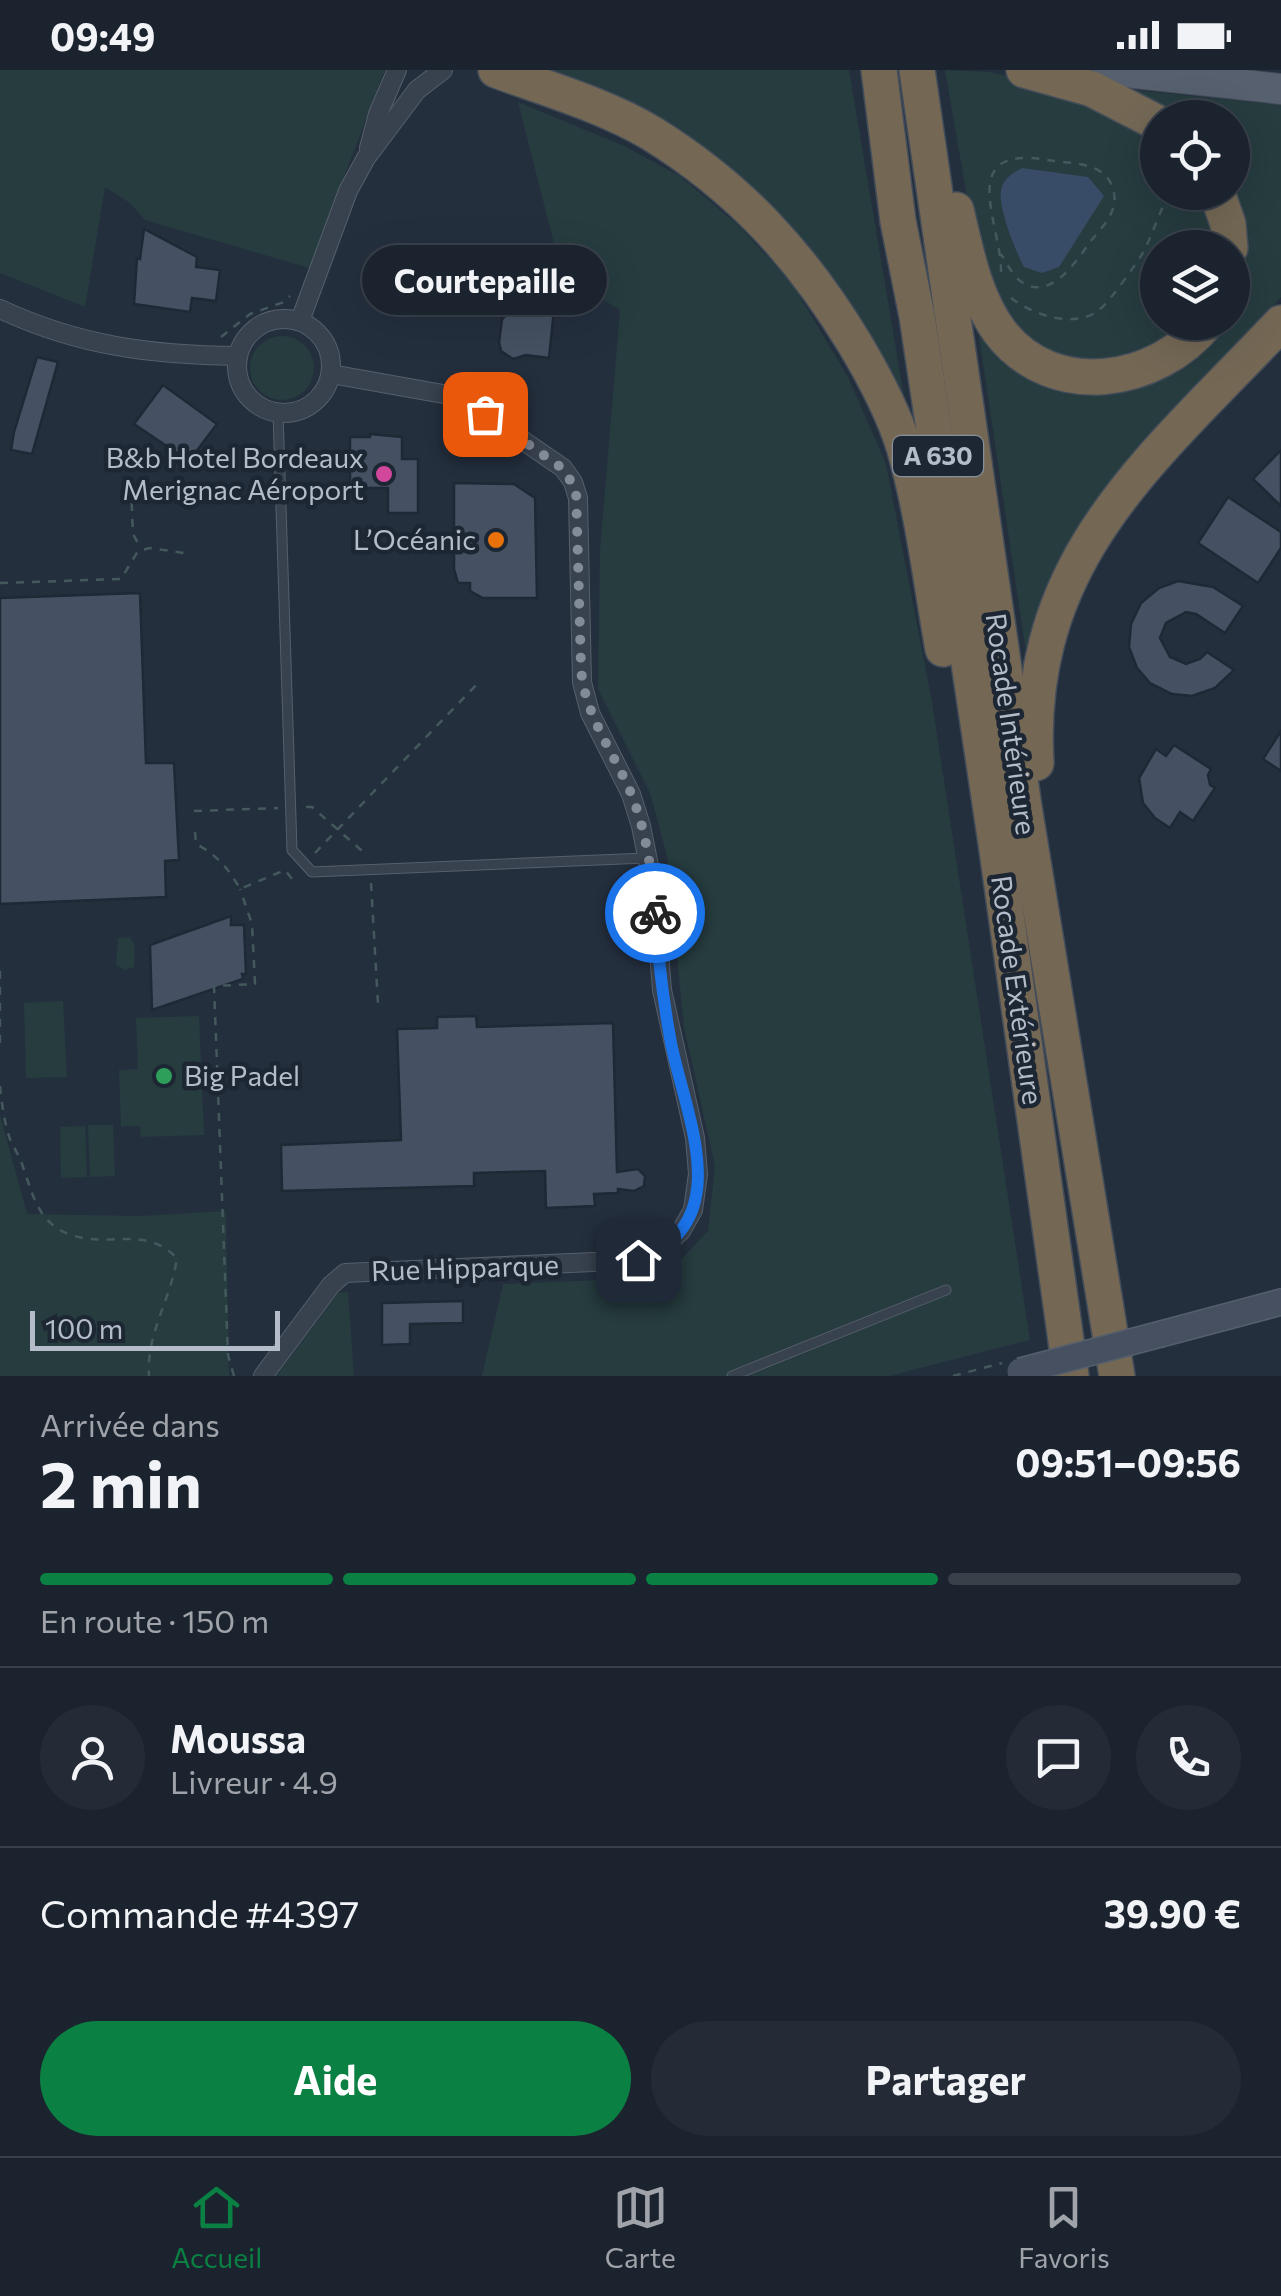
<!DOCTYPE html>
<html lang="fr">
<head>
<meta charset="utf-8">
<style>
  body { margin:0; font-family:Commissioner,sans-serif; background:#242b36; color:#f1f3f6; height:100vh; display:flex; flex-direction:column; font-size:38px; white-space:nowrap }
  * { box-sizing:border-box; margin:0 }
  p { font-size:32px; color:#a0a4aa }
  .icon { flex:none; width:55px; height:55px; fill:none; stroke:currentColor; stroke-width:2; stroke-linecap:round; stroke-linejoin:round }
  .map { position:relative; height:1306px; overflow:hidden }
  .sheet { display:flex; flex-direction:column; background:#1b232e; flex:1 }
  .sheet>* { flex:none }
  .tools { position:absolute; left:1140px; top:30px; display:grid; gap:20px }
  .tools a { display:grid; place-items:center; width:110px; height:110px; border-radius:50%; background:#1b232e; box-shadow:0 10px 40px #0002,0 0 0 2px #39404a; font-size:50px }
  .scale { position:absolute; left:30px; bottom:25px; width:250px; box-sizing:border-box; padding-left:10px; border:5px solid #b4bcc9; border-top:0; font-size:28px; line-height:35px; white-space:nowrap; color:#b4bcc9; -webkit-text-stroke:8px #1d2633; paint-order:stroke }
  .pin { position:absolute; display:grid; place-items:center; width:85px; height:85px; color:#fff; margin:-42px; border-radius:20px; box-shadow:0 5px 15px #0006 }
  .courier { position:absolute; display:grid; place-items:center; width:100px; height:100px; margin:-50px; border:8px solid #1a73e8; border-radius:50%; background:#fff; color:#222; box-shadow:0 2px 12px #0007 }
  .bubble { position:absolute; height:70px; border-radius:35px; background:#1b232e; box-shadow:0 10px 40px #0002,0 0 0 2px #39404a; font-size:32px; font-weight:700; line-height:70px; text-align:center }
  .overview em { font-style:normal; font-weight:700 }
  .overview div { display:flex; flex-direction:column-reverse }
  .overview { display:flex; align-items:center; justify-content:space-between; height:170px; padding:0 40px }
  h1 { font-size:65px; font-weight:700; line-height:75px }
  .bar { display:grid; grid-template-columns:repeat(4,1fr); gap:15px 10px; align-content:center; height:120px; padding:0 40px }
  .bar i { height:12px; border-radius:8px; background:#39404a }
  .bar .on { background:#0b8043 }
  .bar p { grid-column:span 4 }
  .line { display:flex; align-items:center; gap:25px; padding:0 40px; border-top:2px solid #39404a }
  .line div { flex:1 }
  .round { display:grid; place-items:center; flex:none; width:105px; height:105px; border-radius:52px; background:#242b36 }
  .primary-button { display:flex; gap:20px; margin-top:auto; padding:20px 40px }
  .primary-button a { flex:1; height:115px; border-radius:60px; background:#0b8043; color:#fff; font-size:40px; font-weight:700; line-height:115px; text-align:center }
  .primary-button a+a { background:#242b36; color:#f1f3f6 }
  .status { display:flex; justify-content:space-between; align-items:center; height:70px; padding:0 50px; background:#1b232e; direction:ltr }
  .status svg { height:28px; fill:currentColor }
  .tabs { display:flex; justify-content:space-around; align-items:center; height:140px; border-top:2px solid #39404a; background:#1b232e; font-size:28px; color:#a0a4aa }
  .tabs a { display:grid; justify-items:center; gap:5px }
  .tabs .on { color:#0b8043 }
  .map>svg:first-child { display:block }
</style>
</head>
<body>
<div class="status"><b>09:49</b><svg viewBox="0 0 49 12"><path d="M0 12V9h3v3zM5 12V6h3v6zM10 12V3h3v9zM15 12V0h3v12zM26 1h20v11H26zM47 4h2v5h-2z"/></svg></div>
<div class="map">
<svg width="1281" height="1306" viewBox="0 0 1281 1306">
  <rect width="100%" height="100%" fill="#242f3e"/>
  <g fill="#263c3f">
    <path d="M0,0H385L309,198L145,150L130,133L105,117L85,237L0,203Z"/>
    <path d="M531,0H849L910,362L779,151Z"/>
    <path d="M945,0L990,2L1058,18L1157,70L1158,122L1203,123L1216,177L1158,178V252L1187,253L1138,287L1095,293L1049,284L1012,256L987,211L970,144Z"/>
    <path d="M1122,19L1281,35V227L1133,393L1029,603L976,246L1070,317L1222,253L1232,252L1233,229L1240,213L1243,174L1232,122V48L1172,47Z"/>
    <path d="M518,32L624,76L680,106L739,156L791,212L849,309L886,394L932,632L1030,1270L889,1306H482L503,1214L626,1209L674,1197L708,1161L715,1096L684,957L667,786L650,723L598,619L600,481L620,240L562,205Z"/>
    <circle cx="282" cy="298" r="32"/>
    <path d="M130,867L135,877L134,897L125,900L116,895L118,868Z"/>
    <path d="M63,931L67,1007L26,1008L24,933Z"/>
    <path d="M199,946L204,1065L141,1067L140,1056H121L119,1000L138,999L136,948Z"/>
    <path d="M0,1045L27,1144L140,1146L226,1141L229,1306H0Z"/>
    <path d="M88,1055H113L115,1106L90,1107Z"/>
    <path d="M85,1056L87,1107L61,1108L60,1057Z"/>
    <path d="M348,1222L354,1306H276L338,1223Z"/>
  </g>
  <path fill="#394c67" d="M1022,98L1088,107L1104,126L1059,197L1042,203L1024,197C1016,182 998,138 1001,121C1002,109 1013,103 1022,98Z"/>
  <g fill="#455162" stroke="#1f2835" stroke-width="2.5">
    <path d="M144,159L197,187L196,197L220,200L216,231L192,228L190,242L134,234L137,188L140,189Z"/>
    <path d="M522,237L554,240L549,288L526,285L513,289L501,281L499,272L502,249L514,239Z"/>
    <path d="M37,287L58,292L32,384L11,380L14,362Z"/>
    <path d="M163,315L217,354L189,391L134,354Z"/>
    <path d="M370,364L402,367V389H418V443H388V418H350V367H370Z"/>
    <path d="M1281,380V436L1253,409Z"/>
    <path d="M454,413L514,414L535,428L537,528H483L470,521V513H458L454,499Z"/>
    <path d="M1228,427L1281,462V478L1258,513L1198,473Z"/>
    <path d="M1178,511L1213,517L1243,536L1225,563L1196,544L1186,542L1166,553L1160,568L1170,587L1186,594L1200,589L1207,582L1234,600L1215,618L1192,626L1172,624L1150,613L1137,598L1129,577L1131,554L1141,533L1159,518Z"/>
    <path d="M140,523L146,693H174L179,790L165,791L166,827L0,834V528Z"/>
    <path d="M1281,661V701L1263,689Z"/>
    <path d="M1174,675L1211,699L1208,705L1210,715L1215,718L1193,751L1180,742L1170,758L1155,748L1143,733L1139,708L1156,679L1166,686Z"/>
    <path d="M231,846V855H244L246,904H242L243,909L152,940L150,875Z"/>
    <path d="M476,946L477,957L613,953L617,1102L638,1099L645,1106L644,1116L634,1121L618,1119V1123L594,1124L595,1136L546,1138L545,1101L474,1103V1116L282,1121L281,1075L401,1070L397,959L437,958V947Z"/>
    <path d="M463,1231V1253L410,1254V1274L382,1275V1233Z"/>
  </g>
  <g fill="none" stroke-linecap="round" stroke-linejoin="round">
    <g stroke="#565f6c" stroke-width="11">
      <g id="lane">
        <path d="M278,343L292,780L312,802L646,788"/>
        <path d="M732,1306L946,1220"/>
      </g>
    </g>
    <g stroke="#565f6c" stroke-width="20">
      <g id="street">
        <path d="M369,78L378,44L397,0"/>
        <path d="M0,239C79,276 152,285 238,286"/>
        <circle cx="284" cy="296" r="47"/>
        <path d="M300,251L348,121L366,88L417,20L443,0"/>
        <path d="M263,1306L331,1215L345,1203L639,1190L662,1179L681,1161L693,1140L698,1104L695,1068L662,920L654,821L641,756L631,724L590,643L582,612L578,428L573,412L563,398L460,327L331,304"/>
      </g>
    </g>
    <g stroke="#565f6c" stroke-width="28">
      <path id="secondary" d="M1161,1264L1281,1232"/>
    </g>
    <g stroke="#414a57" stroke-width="32">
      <path id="primary" d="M1107,0L1281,19"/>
    </g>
    <g stroke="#434c59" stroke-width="38">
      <g id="highway">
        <path d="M496,0C547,19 604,35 651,63C740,118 801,185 855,274C874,306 893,341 904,377C923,442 931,512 943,579"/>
        <path d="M879,0L898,151L917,246L996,773L1071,1306"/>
        <path d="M917,0L1024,737L1117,1306"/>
        <path d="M1024,0L1092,19L1158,53"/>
        <path d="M1217,122L1228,154L1230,178"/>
        <path d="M956,140C966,181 974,227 1000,262C1053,331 1157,315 1207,252"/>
        <path d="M1036,693C1024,488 1153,389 1281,253"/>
      </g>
    </g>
    <g stroke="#44595c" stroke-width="2.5" stroke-dasharray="8 8" stroke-linecap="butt">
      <path d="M1001,202C1002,155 954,74 1047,90C1065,93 1091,92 1105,105C1112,112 1116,124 1114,134C1112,148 1099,161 1090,172C1075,193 1049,234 1019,210C1012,204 1006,192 1001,184"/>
      <path d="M1011,228C1032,244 1072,259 1098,241C1109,233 1133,198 1141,186C1153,166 1158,142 1171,122"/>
      <path d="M221,267L250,244L284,232L290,226"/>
      <path d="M131,417L133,464L141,479"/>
      <path d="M0,513L121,509L138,481L150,478L184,483"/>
      <path d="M306,737H312L361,780L363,786"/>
      <path d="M194,741L278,738"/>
      <path d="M195,762L196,774C217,785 229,799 240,819L285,800L292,809L296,804"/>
      <path d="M315,783L477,614"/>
      <path d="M371,813L378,934"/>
      <path d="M0,901V976"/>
      <path d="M0,1016C2,1034 4,1052 10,1069C14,1078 20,1087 23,1097C35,1131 40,1160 83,1168C119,1174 147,1158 177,1188C171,1229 146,1264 149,1306"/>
      <path d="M234,1306L228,1285L214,916L255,914L252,854L240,819"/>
      <path d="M953,1306L1002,1293"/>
    </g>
    <use href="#lane" stroke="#38414e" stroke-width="9"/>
    <use href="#street" stroke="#38414e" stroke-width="18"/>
    <use href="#secondary" stroke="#465061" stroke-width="25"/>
    <use href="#primary" stroke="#56606e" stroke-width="30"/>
    <use href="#highway" stroke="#746855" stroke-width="35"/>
    <g stroke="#565f6c" stroke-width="28" stroke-linecap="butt">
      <path id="secondary-bridge" d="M1020,1301L1161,1264"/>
    </g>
    <use href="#secondary-bridge" stroke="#465061" stroke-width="25"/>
  </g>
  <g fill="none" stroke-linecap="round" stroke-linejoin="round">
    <path stroke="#828b98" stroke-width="10" stroke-dasharray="0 18" d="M485,344L562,398L576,419L581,598C584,643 612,680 630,721C646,759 652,802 655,843"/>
    <path stroke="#1a73e8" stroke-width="12" d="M638,1190C738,1152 686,1048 671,973C663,930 658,887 655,843"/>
  </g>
  <circle fill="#d1479c" stroke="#1d2633" stroke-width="4" cx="384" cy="404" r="10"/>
  <circle fill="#e8710a" stroke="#1d2633" stroke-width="4" cx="496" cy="470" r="10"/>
  <circle fill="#2e9e5b" stroke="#1d2633" stroke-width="4" cx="164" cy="1006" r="10"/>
  <g text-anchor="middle" stroke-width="9" stroke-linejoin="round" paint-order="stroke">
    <rect fill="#1d2633" stroke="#878f9c" stroke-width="2.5" x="893" y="366" width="90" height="40" rx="8"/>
    <g font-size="25" font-weight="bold" fill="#b4bcc9">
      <text x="938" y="395">A 630</text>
    </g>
    <g font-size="28" fill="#b4bcc9" stroke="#1d2633" text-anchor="end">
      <text x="364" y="398">B&amp;b Hotel Bordeaux<tspan x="364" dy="32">Merignac Aéroport</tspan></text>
      <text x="476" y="480">L’Océanic</text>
      <text x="184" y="1016" text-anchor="start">Big Padel</text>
    </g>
    <g font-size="28" fill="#b4bcc9" stroke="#1d2633">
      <text transform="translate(1011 654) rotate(82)" y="10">Rocade Intérieure</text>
      <text transform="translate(1017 920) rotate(82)" y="10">Rocade Extérieure</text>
      <text transform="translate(465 1198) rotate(-2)" y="10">Rue Hipparque</text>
    </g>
  </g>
</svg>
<div class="tools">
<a><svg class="icon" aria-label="locate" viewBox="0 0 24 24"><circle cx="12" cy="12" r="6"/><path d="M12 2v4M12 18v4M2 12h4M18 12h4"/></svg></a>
<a><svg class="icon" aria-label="layers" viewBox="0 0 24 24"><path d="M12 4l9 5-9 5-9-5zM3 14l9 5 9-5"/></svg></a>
</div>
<div class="scale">100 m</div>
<div class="pin" style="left:485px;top:344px;background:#ea580c"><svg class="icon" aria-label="bag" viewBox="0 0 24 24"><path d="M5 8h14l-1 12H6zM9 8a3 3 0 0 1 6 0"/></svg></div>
<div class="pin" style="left:638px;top:1190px;background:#1f2937"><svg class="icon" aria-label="home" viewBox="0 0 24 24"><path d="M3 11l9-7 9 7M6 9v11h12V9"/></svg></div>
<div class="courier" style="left:655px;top:843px"><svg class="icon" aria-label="bike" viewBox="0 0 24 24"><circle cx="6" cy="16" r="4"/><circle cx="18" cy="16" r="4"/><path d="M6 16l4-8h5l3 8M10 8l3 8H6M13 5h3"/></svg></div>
<div class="bubble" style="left:362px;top:175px;width:245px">Courtepaille</div>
</div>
<section class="sheet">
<div class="overview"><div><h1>2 min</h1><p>Arrivée dans</p></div><em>09:51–09:56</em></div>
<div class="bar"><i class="on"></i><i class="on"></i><i class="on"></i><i></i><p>En route · 150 m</p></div>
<div class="line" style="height:180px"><a class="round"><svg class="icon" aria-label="person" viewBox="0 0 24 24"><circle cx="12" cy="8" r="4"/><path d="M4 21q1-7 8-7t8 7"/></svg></a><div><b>Moussa</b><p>Livreur · 4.9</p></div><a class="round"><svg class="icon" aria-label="chat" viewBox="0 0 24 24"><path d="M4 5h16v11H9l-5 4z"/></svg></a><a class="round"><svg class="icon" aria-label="phone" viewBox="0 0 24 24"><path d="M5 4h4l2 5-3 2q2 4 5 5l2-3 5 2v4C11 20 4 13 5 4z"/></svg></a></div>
<div class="line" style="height:130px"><div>Commande #4397</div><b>39.90 €</b></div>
<div class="primary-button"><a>Aide</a><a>Partager</a></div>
</section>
<nav class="tabs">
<a class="on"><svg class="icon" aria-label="home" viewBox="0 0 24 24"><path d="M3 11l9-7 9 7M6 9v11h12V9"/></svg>Accueil</a>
<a><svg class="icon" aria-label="map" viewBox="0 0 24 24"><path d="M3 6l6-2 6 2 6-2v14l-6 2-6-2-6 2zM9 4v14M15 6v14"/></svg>Carte</a>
<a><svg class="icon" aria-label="saved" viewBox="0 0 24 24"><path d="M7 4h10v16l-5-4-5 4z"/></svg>Favoris</a>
</nav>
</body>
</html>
